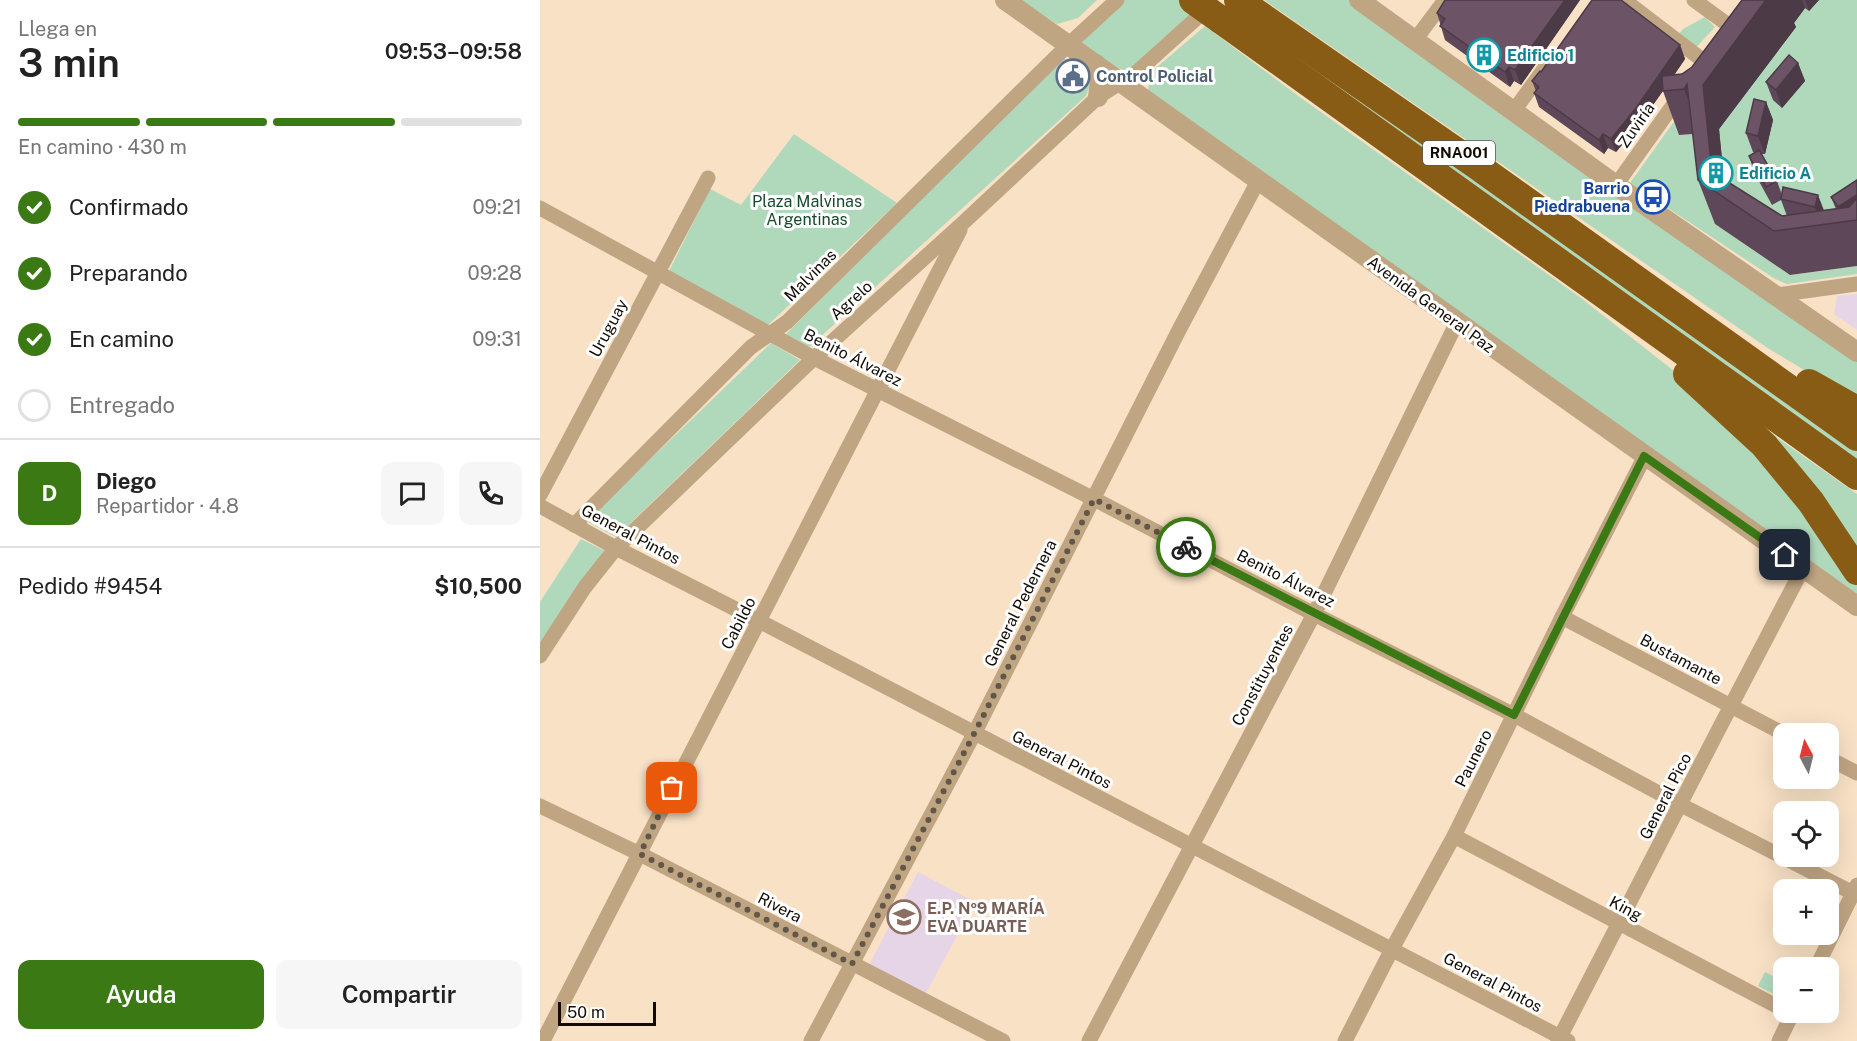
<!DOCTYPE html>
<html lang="es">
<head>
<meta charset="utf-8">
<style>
  body { margin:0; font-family:"Public Sans",sans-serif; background:#f6f6f6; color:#222; height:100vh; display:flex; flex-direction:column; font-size:22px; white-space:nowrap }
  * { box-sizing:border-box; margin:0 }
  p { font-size:20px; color:#767676 }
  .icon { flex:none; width:33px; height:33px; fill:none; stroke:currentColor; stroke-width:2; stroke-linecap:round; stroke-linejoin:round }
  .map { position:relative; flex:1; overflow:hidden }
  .details { display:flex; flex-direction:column; background:#fff; width:540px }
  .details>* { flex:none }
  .needle { width:39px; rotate:353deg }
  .controls { position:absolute; left:1233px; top:723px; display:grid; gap:12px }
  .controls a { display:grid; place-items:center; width:66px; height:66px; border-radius:12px; background:#fff; box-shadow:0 6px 24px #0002; font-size:30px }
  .scale { position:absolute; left:18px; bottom:15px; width:98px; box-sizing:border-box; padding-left:6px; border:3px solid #120b03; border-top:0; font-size:16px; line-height:21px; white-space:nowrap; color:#120b03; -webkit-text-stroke:4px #fff; paint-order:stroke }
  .pin { position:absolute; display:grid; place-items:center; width:51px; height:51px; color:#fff; margin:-26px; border-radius:12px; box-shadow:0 3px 9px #0006 }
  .courier { position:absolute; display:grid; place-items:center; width:60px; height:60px; margin:-30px; border:4px solid #3b7915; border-radius:50%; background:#fff; color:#222; box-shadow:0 2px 8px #0007 }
  .summary em { font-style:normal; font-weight:600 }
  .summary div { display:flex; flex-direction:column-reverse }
  .summary { display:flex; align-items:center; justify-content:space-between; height:102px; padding:0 18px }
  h1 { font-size:39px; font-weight:600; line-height:45px }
  .bar { display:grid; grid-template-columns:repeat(4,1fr); gap:9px 6px; align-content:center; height:72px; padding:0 18px }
  .bar i { height:8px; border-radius:4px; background:#e0e0e0 }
  .bar .active { background:#3b7915 }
  .bar p { grid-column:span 4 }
  .line { display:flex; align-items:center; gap:15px; padding:0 18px; border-top:2px solid #e0e0e0 }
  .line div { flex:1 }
  .round { display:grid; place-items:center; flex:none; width:63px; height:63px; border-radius:12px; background:#f6f6f6 }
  ol { padding:0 18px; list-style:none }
  li { display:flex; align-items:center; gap:18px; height:66px }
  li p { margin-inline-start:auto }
  li .icon { padding:6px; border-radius:50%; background:#3b7915; color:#fff; stroke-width:4 }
  li:last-child { color:#767676 }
  li i { width:33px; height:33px; border:3px solid #e0e0e0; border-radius:50% }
  .cta { display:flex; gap:12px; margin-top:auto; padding:12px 18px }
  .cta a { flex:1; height:69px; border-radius:12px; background:#3b7915; color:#fff; font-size:24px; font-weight:600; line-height:69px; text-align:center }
  .cta a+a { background:#f6f6f6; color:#222 }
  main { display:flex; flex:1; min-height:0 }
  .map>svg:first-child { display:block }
</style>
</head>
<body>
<main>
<section class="details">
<div class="summary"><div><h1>3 min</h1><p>Llega en</p></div><em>09:53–09:58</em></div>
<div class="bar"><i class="active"></i><i class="active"></i><i class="active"></i><i></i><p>En camino · 430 m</p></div>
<ol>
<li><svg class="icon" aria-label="check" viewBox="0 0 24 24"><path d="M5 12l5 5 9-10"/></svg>Confirmado<p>09:21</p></li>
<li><svg class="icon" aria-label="check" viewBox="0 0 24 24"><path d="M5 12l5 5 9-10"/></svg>Preparando<p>09:28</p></li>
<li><svg class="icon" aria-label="check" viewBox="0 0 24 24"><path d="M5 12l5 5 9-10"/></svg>En camino<p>09:31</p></li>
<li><i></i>Entregado</li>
</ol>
<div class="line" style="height:108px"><b class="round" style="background:#3b7915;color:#fff">D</b><div><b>Diego</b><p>Repartidor · 4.8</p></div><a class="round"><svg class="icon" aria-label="chat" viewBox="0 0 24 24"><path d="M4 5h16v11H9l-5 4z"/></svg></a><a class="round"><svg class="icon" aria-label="phone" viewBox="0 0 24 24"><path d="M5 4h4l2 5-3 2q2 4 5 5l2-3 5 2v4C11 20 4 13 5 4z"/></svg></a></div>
<div class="line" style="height:78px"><div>Pedido #9454</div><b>$10,500</b></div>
<div class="cta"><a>Ayuda</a><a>Compartir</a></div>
</section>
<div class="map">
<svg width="1317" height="1041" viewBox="0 0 1317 1041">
  <rect width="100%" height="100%" fill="#f8e1c5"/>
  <g fill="#e5d5e7">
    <path d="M1317,294V330L1294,314L1297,296Z"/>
    <path d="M378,872L435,902L385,995L329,965Z"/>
  </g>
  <g fill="#b0d9bc">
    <path d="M481,0H557L538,18L517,24Z"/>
    <path d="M584,0H666L590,70C574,72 553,53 540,44Z"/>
    <path d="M724,0H810L1317,361V402L1226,347Z"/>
    <path d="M1221,0L1139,135L1163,133L1175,224L1250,275L1317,266V274L1247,284L1235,279L1090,183Z"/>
    <path d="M1279,0H1317V253L1188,216L1179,130L1177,123L1184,122L1255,27L1250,23L1259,16L1260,7Z"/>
    <path d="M1165,17L1175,27L1151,53L1134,40L1143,29Z"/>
    <path d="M665,26L757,95L1041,298L1129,367L1199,431L1317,585V599L608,90L610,73Z"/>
    <path d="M729,37H732L1317,450V461Z"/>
    <path d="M522,57L553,77L546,96L267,349L244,336Z"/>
    <path d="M254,134L357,203L228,325L129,271L170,189L201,205Z"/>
    <path d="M231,343L260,360L76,537L46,521Z"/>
    <path d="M1208,417L1317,494V560Z"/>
    <path d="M41,539L65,551L0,642V602Z"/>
    <path d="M1225,972L1243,981V999L1218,986Z"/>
  </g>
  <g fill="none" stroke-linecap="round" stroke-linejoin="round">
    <g stroke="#c0a583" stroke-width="15">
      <path d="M1084,0L1165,62"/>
      <path d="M1154,0L1191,27"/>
      <path d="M875,40L905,0"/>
      <path d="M973,112L1005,68"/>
      <path d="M1076,185L1141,94"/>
      <path d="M0,208L274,358L554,499L774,614L974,715L1141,805L1317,895"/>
      <path d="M1236,295L1317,284"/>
      <path d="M0,495L168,178"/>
      <path d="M0,506L76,548L219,621L1028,1041"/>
      <path d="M34,525L211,347L247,322L528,45L577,0"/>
      <path d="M1022,617L1244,734"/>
      <path d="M0,656L45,587L76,548L274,358L424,222L558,97L597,72L669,7"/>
      <path d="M1288,758L1317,773"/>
      <path d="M0,806L100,854L463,1041"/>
      <path d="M914,836L1244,1010"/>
      <path d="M1276,968L1317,885"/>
      <path d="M3,1041L420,230"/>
      <path d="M271,1041L434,734L639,330L718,181"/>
      <path d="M549,1041L774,614L917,322"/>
      <path d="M805,1041L852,949L914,836L1022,617L1105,456"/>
      <path d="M1018,1041C1100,883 1180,725 1263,568"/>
      <path d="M1239,1041L1253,1012"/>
    </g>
    <g stroke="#c0a583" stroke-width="20">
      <path d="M465,0L1317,606"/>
      <path d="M819,0L1076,185L1317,352"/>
      <path d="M556,64L560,81L558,97"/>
    </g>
    <g stroke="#895c16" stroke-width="28">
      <path d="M698,0L936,165L1317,437"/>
      <path d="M681,20L1317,476"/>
      <path d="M1147,374L1224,445L1271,502L1317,571"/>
      <path d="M1269,383L1317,410"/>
    </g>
    <path stroke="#895c16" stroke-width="28" d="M653,0L681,20"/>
  </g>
  <g fill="#5d4758">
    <path d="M905,0H1040L981,85L974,81L970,87L905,40L897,13Z"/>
    <path d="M1202,0H1279L1269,11L1265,8L1254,23L1256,27L1179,129L1184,180L1242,216H1247L1241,200L1232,205L1215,174L1209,156L1215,152H1213L1206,133L1226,102L1233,120L1225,154H1221L1237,181L1242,195L1243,187L1284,211L1296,209L1291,197L1317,180V266L1250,275L1175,224L1158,180L1153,134L1139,135L1123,91L1101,122L1076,152L1068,148L1064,154L999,107L994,93L996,91L992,81L1001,72L1140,45L1145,59L1135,74H1142L1152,67Z"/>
    <path d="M1258,63L1265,81L1242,108L1233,100L1226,82Z"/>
  </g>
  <g fill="#4c3a47">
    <path d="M1025,0H1040L981,85L975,70Z"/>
    <path d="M1226,0H1262L1265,8L1254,23L1256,27L1179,129L1186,199L1172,172L1163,85Z"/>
    <path d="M1265,0H1279L1269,11Z"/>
    <path d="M1140,45L1145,59L1101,122L1076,152L1071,139Z"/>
    <path d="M1258,63L1265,81L1242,108L1236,90Z"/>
    <path d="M969,67L974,81L970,87L965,72Z"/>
    <path d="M1147,84L1160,133L1144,89Z"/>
    <path d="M1226,102L1233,120L1225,154L1218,136Z"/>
    <path d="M1063,134L1068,148L1064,154L1059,140Z"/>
    <path d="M1278,195L1285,213L1282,225L1275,207Z"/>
    <path d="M1317,195V217L1303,222L1298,207Z"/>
  </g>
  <g fill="#6c5366" stroke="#4c3a47" stroke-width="1.5">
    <path d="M905,0H1025L975,70L969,67L965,72L900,26L905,19L897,13Z"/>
    <path d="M1052,0H1081L1140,45L1096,108L1071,139L1063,134L1059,140L994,93L999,87L992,81L1000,71L1001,72Z"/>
    <path d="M1202,0H1226L1163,85L1172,172L1242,216L1309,207L1317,198V220L1234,231L1158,180L1147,84L1144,89L1123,91L1122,76L1142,74L1152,67Z"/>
    <path d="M1249,55L1258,63L1236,90L1226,82Z"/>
    <path d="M1214,99L1226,102L1218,136L1206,133Z"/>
    <path d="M1219,150L1237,181L1226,187L1209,156Z"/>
    <path d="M1317,180V195L1298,207L1291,197Z"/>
    <path d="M1243,187L1278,195L1275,207L1241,199Z"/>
  </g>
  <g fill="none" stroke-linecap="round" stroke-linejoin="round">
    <path stroke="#625647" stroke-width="6" stroke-dasharray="0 10.8" d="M132,788L100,854L312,964L434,734L554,499L646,547"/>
    <path stroke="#3b7915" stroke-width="8" d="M646,547L974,715L1104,456L1245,555"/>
  </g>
  <defs>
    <g id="building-ring" transform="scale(1.725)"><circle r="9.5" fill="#fff" stroke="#0f9aa8" stroke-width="1.5"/><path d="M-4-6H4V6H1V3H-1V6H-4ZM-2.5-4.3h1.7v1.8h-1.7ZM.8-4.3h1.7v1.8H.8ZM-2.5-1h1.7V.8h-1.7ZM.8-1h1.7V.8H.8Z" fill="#0f9aa8"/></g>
    <g id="civic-ring" transform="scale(1.725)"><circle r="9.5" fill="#fff" stroke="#5c6f8a" stroke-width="1.5"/><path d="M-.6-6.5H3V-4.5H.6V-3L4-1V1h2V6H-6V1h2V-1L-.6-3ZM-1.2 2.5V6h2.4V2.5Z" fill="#5c6f8a"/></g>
    <g id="bus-ring" transform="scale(1.725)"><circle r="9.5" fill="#fff" stroke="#1a4fb4" stroke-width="1.5"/><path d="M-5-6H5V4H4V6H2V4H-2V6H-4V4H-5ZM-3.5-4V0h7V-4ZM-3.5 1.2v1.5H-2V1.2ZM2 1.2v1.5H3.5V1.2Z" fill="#1a4fb4"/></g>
    <g id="school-ring" transform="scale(1.725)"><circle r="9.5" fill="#fff" stroke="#8d6e63" stroke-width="1.5"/><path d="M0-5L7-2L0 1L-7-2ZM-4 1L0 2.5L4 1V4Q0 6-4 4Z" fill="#8d6e63"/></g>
  </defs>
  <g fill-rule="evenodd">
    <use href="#building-ring" x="944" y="55"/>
    <use href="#civic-ring" x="533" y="76"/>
    <use href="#building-ring" x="1176" y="173"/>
    <use href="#bus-ring" x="1113" y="197"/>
    <use href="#school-ring" x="364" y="917"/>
  </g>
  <g text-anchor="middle" stroke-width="6" stroke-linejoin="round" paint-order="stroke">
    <rect fill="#fff" stroke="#59544f" stroke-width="1.5" x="883" y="141" width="72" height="24" rx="4.5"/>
    <g font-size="15" font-weight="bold" fill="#120b03">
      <text x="919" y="158">RNA001</text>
    </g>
    <g font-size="16" font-weight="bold" fill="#0d838f" stroke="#fff" text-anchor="start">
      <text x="967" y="61">Edificio 1</text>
      <text x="1199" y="179">Edificio A</text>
    </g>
    <g font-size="16" font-weight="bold" fill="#4e5e75" stroke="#fff" text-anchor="start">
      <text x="556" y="82">Control Policial</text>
    </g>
    <g font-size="16" fill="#120b03" stroke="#fff">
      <text transform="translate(1096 125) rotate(-55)" y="6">Zuviría</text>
      <text transform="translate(270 275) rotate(-45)" y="6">Malvinas</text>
      <text transform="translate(311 300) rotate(-42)" y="6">Agrelo</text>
      <text transform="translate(891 304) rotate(36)" y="6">Avenida General Paz</text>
      <text transform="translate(68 328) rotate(-62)" y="6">Uruguay</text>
      <text transform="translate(313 357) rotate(27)" y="6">Benito Álvarez</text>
      <text transform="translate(91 534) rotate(28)" y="6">General Pintos</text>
      <text transform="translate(746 578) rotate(27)" y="6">Benito Álvarez</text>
      <text transform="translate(480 603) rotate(-63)" y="6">General Pedernera</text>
      <text transform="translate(198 623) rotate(-63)" y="6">Cabildo</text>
      <text transform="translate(1141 659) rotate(28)" y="6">Bustamante</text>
      <text transform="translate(722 675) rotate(-62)" y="6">Constituyentes</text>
      <text transform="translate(933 758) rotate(-63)" y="6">Paunero</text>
      <text transform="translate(522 759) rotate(27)" y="6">General Pintos</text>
      <text transform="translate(1125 796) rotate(-63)" y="6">General Pico</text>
      <text transform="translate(240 907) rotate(27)" y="6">Rivera</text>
      <text transform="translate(1086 908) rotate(28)" y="6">King</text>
      <text transform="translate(953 982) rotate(28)" y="6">General Pintos</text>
    </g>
    <g font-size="16" font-weight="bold" fill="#164399" stroke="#fff" text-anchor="end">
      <text x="1090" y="194">Barrio<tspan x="1090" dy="18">Piedrabuena</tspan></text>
    </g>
    <g font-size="16" fill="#15492b" stroke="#fff">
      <text x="267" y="207">Plaza Malvinas<tspan x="267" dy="18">Argentinas</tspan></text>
    </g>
    <g font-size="16" font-weight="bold" fill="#785e54" stroke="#fff" text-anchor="start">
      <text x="387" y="914">E.P. Nº9 MARÍA<tspan x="387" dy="18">EVA DUARTE</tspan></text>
    </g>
  </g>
</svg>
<div class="controls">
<a><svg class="needle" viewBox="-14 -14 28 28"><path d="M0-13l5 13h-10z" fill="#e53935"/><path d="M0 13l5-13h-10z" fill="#767676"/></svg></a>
<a><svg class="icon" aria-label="locate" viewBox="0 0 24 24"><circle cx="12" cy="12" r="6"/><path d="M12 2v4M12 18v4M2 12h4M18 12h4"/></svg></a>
<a>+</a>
<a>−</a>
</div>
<div class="scale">50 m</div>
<div class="pin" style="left:132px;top:788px;background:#ea580c"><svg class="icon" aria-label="bag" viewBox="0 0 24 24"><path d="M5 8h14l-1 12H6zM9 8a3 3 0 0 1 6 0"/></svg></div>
<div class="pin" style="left:1245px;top:555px;background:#1f2937"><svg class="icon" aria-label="home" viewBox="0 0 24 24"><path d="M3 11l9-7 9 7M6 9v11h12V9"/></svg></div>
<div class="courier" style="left:646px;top:547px"><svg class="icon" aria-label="bike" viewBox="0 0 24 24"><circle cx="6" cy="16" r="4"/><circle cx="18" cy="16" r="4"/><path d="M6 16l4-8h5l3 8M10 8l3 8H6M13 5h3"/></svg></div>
</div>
</main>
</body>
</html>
